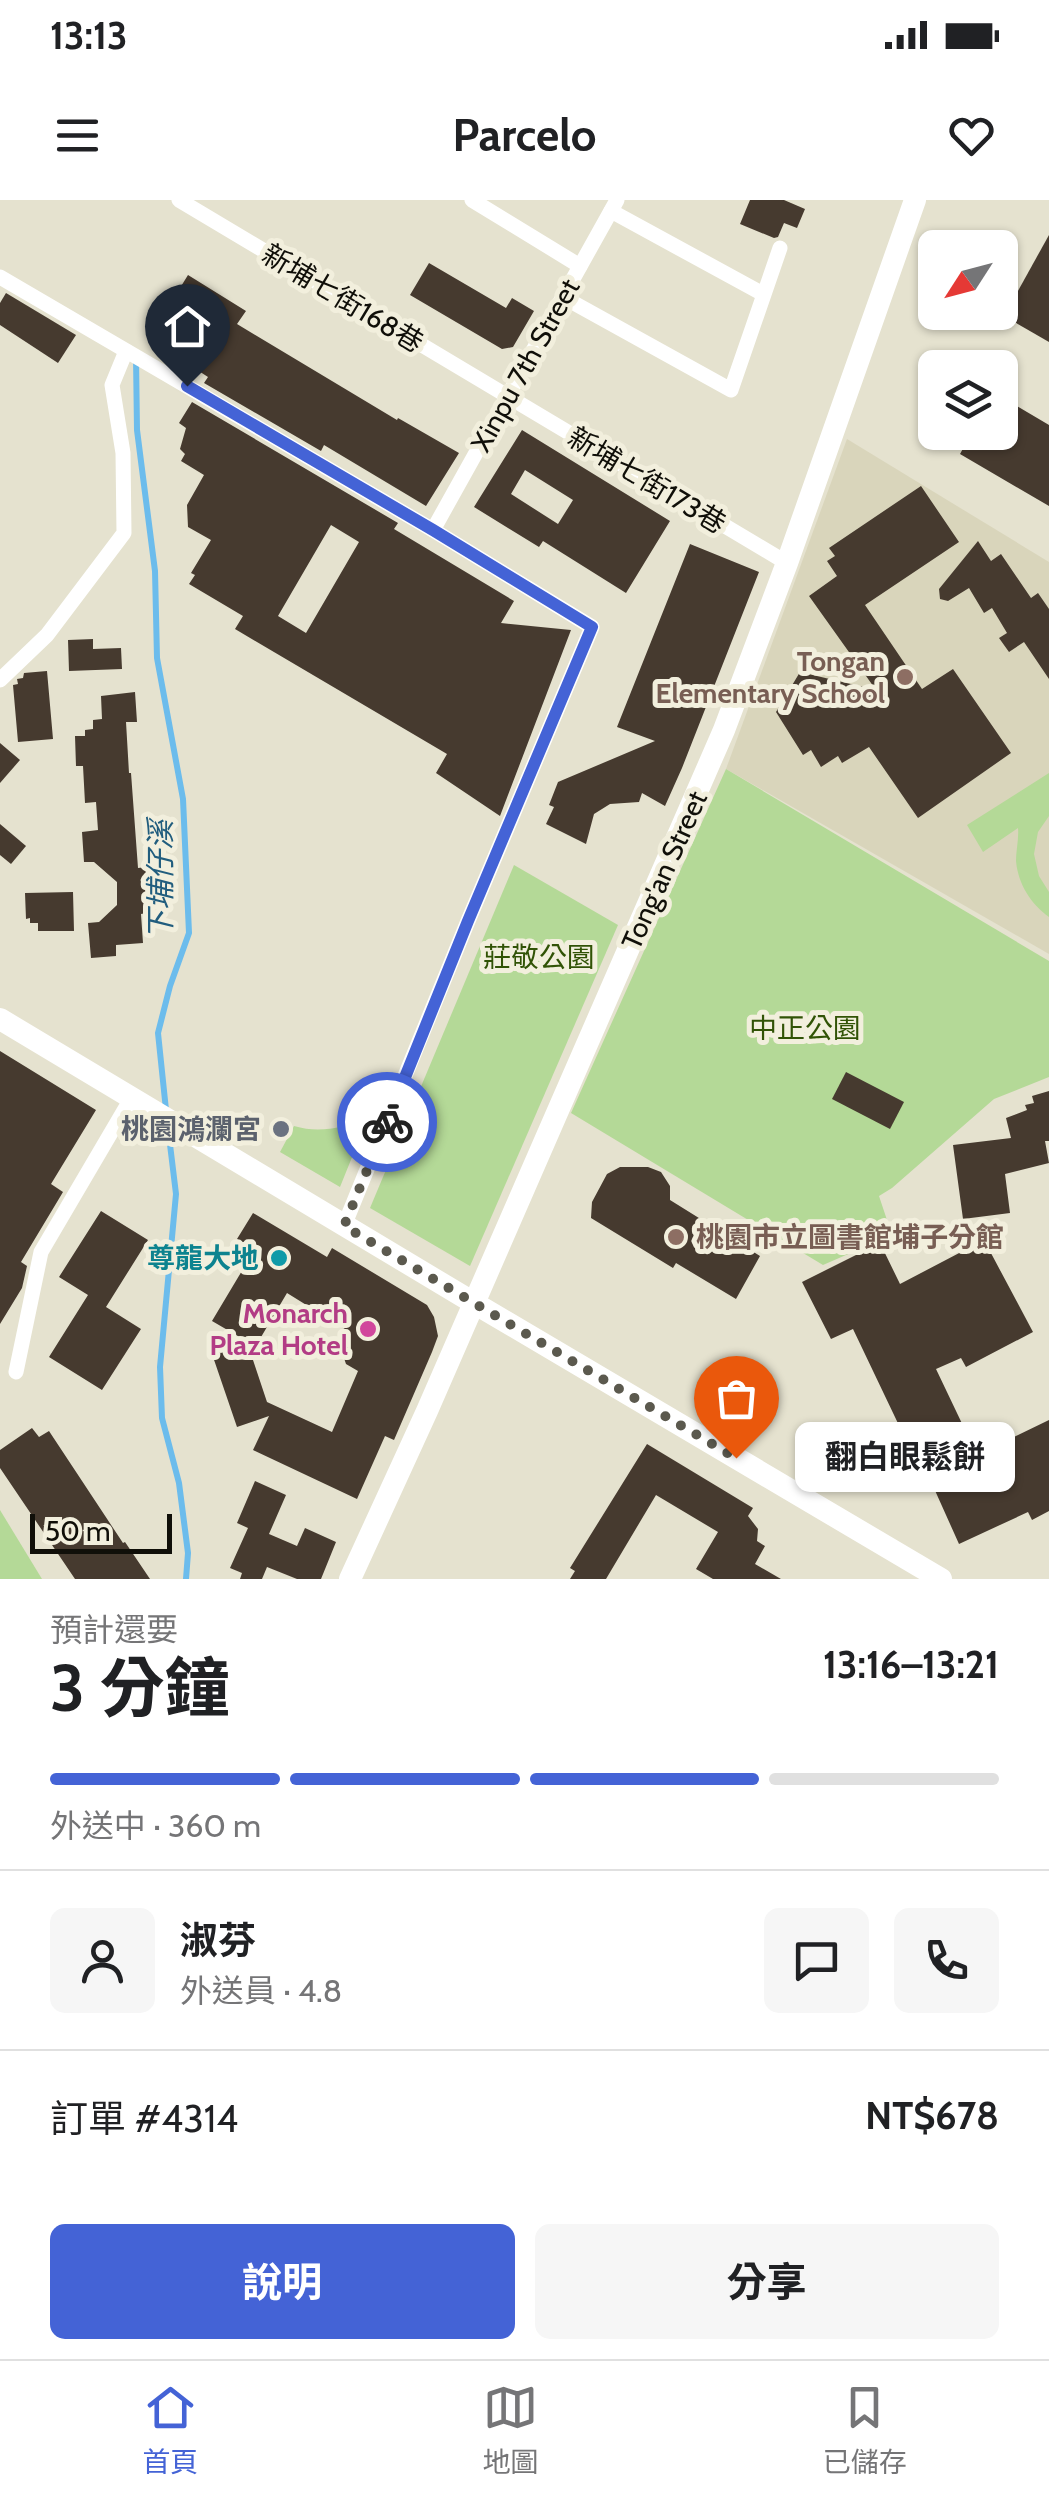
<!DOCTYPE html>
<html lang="zh-TW">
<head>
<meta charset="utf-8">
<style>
  body { margin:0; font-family:Cabin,"Noto Sans TC",sans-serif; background:#f6f6f6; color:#202124; height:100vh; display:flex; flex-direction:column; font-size:38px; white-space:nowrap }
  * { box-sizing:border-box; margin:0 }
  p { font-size:32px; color:#757577 }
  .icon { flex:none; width:55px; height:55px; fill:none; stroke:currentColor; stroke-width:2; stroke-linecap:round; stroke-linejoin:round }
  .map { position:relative; height:1379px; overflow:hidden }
  .panel { display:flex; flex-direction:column; background:#fff; flex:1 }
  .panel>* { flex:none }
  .needle { width:65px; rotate:234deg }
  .controls { position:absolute; left:918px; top:30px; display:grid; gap:20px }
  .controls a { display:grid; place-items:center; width:100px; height:100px; border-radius:15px; background:#fff; box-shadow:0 2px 8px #0004; font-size:50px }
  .scale { position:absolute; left:30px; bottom:25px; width:142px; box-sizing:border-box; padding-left:10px; border:5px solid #100f09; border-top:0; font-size:28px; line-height:35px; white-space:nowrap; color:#100f09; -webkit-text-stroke:8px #f2efdd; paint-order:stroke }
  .pin { position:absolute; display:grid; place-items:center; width:85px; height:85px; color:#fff; margin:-102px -42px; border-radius:50% 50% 50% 0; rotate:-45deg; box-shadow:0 0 10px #0007 }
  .pin .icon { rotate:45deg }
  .courier { position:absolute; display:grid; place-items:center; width:100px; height:100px; margin:-50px; border:8px solid #4463d6; border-radius:50%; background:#fff; color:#222; box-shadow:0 2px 12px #0007 }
  .bubble { position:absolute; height:70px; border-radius:15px; background:#fff; box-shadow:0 2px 8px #0004; font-size:32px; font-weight:700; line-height:70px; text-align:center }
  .overview em { font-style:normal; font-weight:700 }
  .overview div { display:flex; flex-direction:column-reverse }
  .overview { display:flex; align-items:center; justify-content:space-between; height:170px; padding:0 50px }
  h1 { font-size:65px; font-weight:700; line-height:75px }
  .bar { display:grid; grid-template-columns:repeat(4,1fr); gap:15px 10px; align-content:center; height:120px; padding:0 50px }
  .bar i { height:12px; border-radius:8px; background:#e0e0e0 }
  .bar .active { background:#4463d6 }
  .bar p { grid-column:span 4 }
  .line { display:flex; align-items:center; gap:25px; padding:0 50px; border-top:2px solid #e0e0e0 }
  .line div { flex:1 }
  .round { display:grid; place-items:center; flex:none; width:105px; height:105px; border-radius:15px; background:#f6f6f6 }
  .cta { display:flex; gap:20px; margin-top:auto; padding:20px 50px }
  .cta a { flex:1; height:115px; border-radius:15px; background:#4463d6; color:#fff; font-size:40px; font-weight:700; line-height:115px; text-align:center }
  .cta a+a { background:#f6f6f6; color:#202124 }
  .status { display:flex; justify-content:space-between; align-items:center; height:70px; padding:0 50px; background:#fff; direction:ltr }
  .status svg { height:28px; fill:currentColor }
  header { display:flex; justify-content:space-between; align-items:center; height:130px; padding:0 50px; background:#fff; font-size:45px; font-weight:700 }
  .menu { display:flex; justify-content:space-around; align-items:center; height:140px; border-top:2px solid #e0e0e0; background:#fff; font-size:28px; color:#757577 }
  .menu a { display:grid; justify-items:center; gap:5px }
  .menu .active { color:#4463d6 }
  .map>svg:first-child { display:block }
</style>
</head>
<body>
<div class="status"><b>13:13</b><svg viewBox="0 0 49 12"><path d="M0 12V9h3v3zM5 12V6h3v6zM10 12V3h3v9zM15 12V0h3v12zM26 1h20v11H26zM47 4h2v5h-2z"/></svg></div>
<header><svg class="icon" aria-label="menu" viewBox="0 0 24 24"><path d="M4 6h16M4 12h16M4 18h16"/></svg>Parcelo<svg class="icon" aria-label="heart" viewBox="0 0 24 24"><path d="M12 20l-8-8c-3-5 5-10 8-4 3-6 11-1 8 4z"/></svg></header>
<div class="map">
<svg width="1049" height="1379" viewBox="0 0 1049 1379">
  <rect width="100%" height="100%" fill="#e5e2cf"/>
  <path fill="#d9d5bb" d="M847,239L1049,362V754L726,569Z"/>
  <g fill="#b4d997">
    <path d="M726,569L1049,761V877L994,899L892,988L879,996L892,1035L823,1065L571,913Z"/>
    <path d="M1049,573V616L1038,632L1034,654L1039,676L1049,692V717C1031,704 1018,684 1016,661C1016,650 1019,639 1018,628L983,652L967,625Z"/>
    <path d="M514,665L618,725L470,1066L370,1008Z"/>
    <path d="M367,920L340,987L280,952L294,926C320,934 342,927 367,920Z"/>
    <path d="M0,1310L42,1379H0Z"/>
  </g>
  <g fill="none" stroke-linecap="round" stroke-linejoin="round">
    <g stroke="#6cbcec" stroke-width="6">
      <path d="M136,157L137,230L155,371L157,458L183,599L189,733L170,786L158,833L166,910"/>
      <path d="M168,928L176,994L160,1167L162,1218L179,1283L188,1353L186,1379"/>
    </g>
  </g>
  <g fill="#463a2f" fill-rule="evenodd">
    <path d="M750,0H784L805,9L797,28L784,23L778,37L774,38L740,24Z"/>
    <path d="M1049,35V142L1004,116Z"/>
    <path d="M429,63L506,108L512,98L534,111L513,147L502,149L410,95Z"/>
    <path d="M188,75L246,111L237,124L397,220L398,218L459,253L426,306L324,245L321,251L204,183L208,177L159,145L182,108L172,101Z"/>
    <path d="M6,93L76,135L58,163L0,125V103Z"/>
    <path d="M1000,196L1049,225V306L960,254L972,232H1000Z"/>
    <path d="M192,202L398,323L394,329L514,401L501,423L571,430L500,616L436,573L447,554L235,429L243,416L189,384L195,375L191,373L211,340L188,327L187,305L204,275L181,261L185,254L180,249L186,228L179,223ZM331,325L359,342L306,433L278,416Z"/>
    <path d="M522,230L670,321L626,393L543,341L539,347L474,307ZM525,270L573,300L558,324L511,294Z"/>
    <path d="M921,286L959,342L865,405L922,489L953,469L1011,553L918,618L869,547L842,563L838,556L821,567L811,550L803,555L776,512L800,472L876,490L809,396L837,376L827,361L835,356L829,348Z"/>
    <path d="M978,341L991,361L1001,354L1031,398L1038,393L1049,409V479L1024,442L1009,452L999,438L1007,433L992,408L984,413L969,388L948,401L940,399L939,389Z"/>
    <path d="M690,344L759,372L682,568L665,606L642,593L639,602L610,604L594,614L586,644L546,624L554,607L549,605L558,582L655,541L617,527Z"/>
    <path d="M93,439V449L121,448L122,469L69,471L68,440Z"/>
    <path d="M47,471L53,539L18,542L13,485L18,484L17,479L23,478L24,473Z"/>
    <path d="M135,492L137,522H126L129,573H131L138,668L148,667L152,712L141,714L143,743L116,745V756L91,758L88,723L99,722L117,705V682L94,662H84L82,632L98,630L96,602L85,603L83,566H76L75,536H85V530L93,529V520L102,519L101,496Z"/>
    <path d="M0,543L20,560L0,583Z"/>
    <path d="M0,624L26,646L11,664L0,655Z"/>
    <path d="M73,692L74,731H38V723H30V718L26,719L25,693Z"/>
    <path d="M0,851L96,910L51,984L63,992L21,1062L27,1066L22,1088L0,1124Z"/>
    <path d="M846,872L904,902L890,929L832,899Z"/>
    <path d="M1049,891V941H1045L1049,963L1005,974L1010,1013L963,1019L953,945L1011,938L1006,918L1027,910L1025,905L1034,903L1032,896Z"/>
    <path d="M620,967H648L661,972L670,986V1000L760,1056L736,1099L676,1063L673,1068L591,1018L592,1002L607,974Z"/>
    <path d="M101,1011L148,1040L106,1107L141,1129L102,1190L49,1157L88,1095L59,1077Z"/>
    <path d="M253,1013L327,1057L332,1048L427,1105L434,1117L438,1136L432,1152L394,1240L385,1236L357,1299L253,1250L269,1216L237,1227L211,1151L243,1139L212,1121L255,1049L237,1039ZM287,1093L345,1129L338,1140L346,1164L358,1171L332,1232L267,1202L251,1154Z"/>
    <path d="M984,1040L1033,1132L966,1167L961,1158L936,1169L977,1255L1049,1220V1311L1032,1320L1028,1312L959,1344L920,1257L915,1259L853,1129L831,1139L802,1082L880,1043L900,1084Z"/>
    <path d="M32,1228L39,1237L49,1231L123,1343L125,1342L150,1379H75L0,1268V1250Z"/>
    <path d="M647,1244L753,1308L748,1316L758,1329L757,1341L765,1346L755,1364L781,1379H713L696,1369L718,1332L656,1295L606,1379H570L575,1371L570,1368Z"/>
    <path d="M255,1281L286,1295L269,1334L297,1346L305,1328L336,1342L321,1379H297L267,1367L262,1379H240L242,1373L230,1368L248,1328L237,1323Z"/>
  </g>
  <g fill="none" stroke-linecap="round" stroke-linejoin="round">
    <g stroke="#fff" stroke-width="15">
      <path d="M179,0L787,363"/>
      <path d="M472,0L580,66"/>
      <path d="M611,11L763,94"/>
      <path d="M0,77L433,330L592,427L468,721L344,1026"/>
      <path d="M563,97L731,190L780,48"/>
      <path d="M433,330L617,0"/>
      <path d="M0,480L47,435L124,333L123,253L112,185L126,151"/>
      <path d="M16,1172L41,1052L132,897"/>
    </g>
    <g stroke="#fff" stroke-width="22">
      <path d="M0,819L474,1103L941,1379"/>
      <path d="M350,1379L427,1211L724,530L787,363L915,0"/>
    </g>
  </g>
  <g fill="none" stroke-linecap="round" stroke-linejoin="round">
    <path stroke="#5b594e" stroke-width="10" stroke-dasharray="0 18" d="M387,922L344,1026L736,1258"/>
    <path stroke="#4463d6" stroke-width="12" d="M187,186L433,330L592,427L468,721L387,922"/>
  </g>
  <g fill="#8d6e63" stroke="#f2efdd" stroke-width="4">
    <circle cx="905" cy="477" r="10"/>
    <circle cx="676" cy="1037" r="10"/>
  </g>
  <circle fill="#6b7280" stroke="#f2efdd" stroke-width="4" cx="281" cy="929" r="10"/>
  <circle fill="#0f9aa8" stroke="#f2efdd" stroke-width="4" cx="279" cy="1058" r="10"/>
  <circle fill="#d1479c" stroke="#f2efdd" stroke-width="4" cx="368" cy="1129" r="10"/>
  <g text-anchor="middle" stroke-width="10" stroke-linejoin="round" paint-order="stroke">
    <g font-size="28" fill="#100f09" stroke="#f2efdd">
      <text transform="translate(343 98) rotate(31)" y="10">新埔七街168巷</text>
      <text transform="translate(525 165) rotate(-61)" y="10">Xinpu 7th Street</text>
      <text transform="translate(647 280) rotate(31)" y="10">新埔七街173巷</text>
      <text transform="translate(664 670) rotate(-66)" y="10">Tong'an Street</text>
    </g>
    <g font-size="28" font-weight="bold" fill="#785e54" stroke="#f2efdd" text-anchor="end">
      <text x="885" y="471">Tongan<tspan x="885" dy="32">Elementary School</tspan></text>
      <text x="696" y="1047" text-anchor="start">桃園市立圖書館埔子分館</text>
    </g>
    <g font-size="28" fill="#315306" stroke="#f2efdd">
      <text x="539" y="767">莊敬公園</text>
      <text x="805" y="838">中正公園</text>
    </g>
    <g font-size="28" font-weight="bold" fill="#5b616d" stroke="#f2efdd" text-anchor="end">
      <text x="261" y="939">桃園鴻瀾宮</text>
    </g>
    <g font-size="28" font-weight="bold" fill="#0d838f" stroke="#f2efdd" text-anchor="end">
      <text x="259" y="1068">尊龍大地</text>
    </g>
    <g font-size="28" font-weight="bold" fill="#b23c85" stroke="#f2efdd" text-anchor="end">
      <text x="348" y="1123">Monarch<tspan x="348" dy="32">Plaza Hotel</tspan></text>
    </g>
    <g font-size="30" font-style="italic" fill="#215d7e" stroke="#f2efdd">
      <text transform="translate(161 680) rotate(-90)" y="10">下埔仔溪</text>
    </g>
  </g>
</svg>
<div class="controls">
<a><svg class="needle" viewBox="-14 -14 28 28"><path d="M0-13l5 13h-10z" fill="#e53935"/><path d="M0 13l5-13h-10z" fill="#757577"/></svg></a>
<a><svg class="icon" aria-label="layers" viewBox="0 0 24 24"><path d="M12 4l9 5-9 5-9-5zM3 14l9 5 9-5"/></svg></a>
</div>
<div class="scale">50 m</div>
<div class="pin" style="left:736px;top:1258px;background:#ea580c"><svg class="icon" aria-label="bag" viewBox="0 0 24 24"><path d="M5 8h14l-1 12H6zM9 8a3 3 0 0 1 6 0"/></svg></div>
<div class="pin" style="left:187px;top:186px;background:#1f2937"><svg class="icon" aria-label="home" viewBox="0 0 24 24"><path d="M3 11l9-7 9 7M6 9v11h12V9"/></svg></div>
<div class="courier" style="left:387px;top:922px"><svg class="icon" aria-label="bike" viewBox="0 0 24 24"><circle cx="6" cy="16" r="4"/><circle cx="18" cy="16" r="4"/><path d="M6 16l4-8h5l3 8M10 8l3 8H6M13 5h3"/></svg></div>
<div class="bubble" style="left:795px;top:1222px;width:220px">翻白眼鬆餅</div>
</div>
<section class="panel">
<div class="overview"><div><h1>3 分鐘</h1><p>預計還要</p></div><em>13:16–13:21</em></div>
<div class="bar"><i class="active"></i><i class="active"></i><i class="active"></i><i></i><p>外送中 · 360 m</p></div>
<div class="line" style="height:180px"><a class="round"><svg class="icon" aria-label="person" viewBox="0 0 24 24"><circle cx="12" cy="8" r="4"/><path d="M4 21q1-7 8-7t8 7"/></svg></a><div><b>淑芬</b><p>外送員 · 4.8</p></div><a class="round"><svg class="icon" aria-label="chat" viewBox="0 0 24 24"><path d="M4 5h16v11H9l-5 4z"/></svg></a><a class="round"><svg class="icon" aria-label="phone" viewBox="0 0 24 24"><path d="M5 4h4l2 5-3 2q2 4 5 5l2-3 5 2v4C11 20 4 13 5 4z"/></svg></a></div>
<div class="line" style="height:130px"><div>訂單 #4314</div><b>NT$678</b></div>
<div class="cta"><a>說明</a><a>分享</a></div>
</section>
<nav class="menu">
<a class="active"><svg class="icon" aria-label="home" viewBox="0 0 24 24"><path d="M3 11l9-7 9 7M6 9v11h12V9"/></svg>首頁</a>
<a><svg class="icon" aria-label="map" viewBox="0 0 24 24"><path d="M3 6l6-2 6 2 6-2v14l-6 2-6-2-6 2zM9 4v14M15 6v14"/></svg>地圖</a>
<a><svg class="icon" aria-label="saved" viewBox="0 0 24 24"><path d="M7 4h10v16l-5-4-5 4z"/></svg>已儲存</a>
</nav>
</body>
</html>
